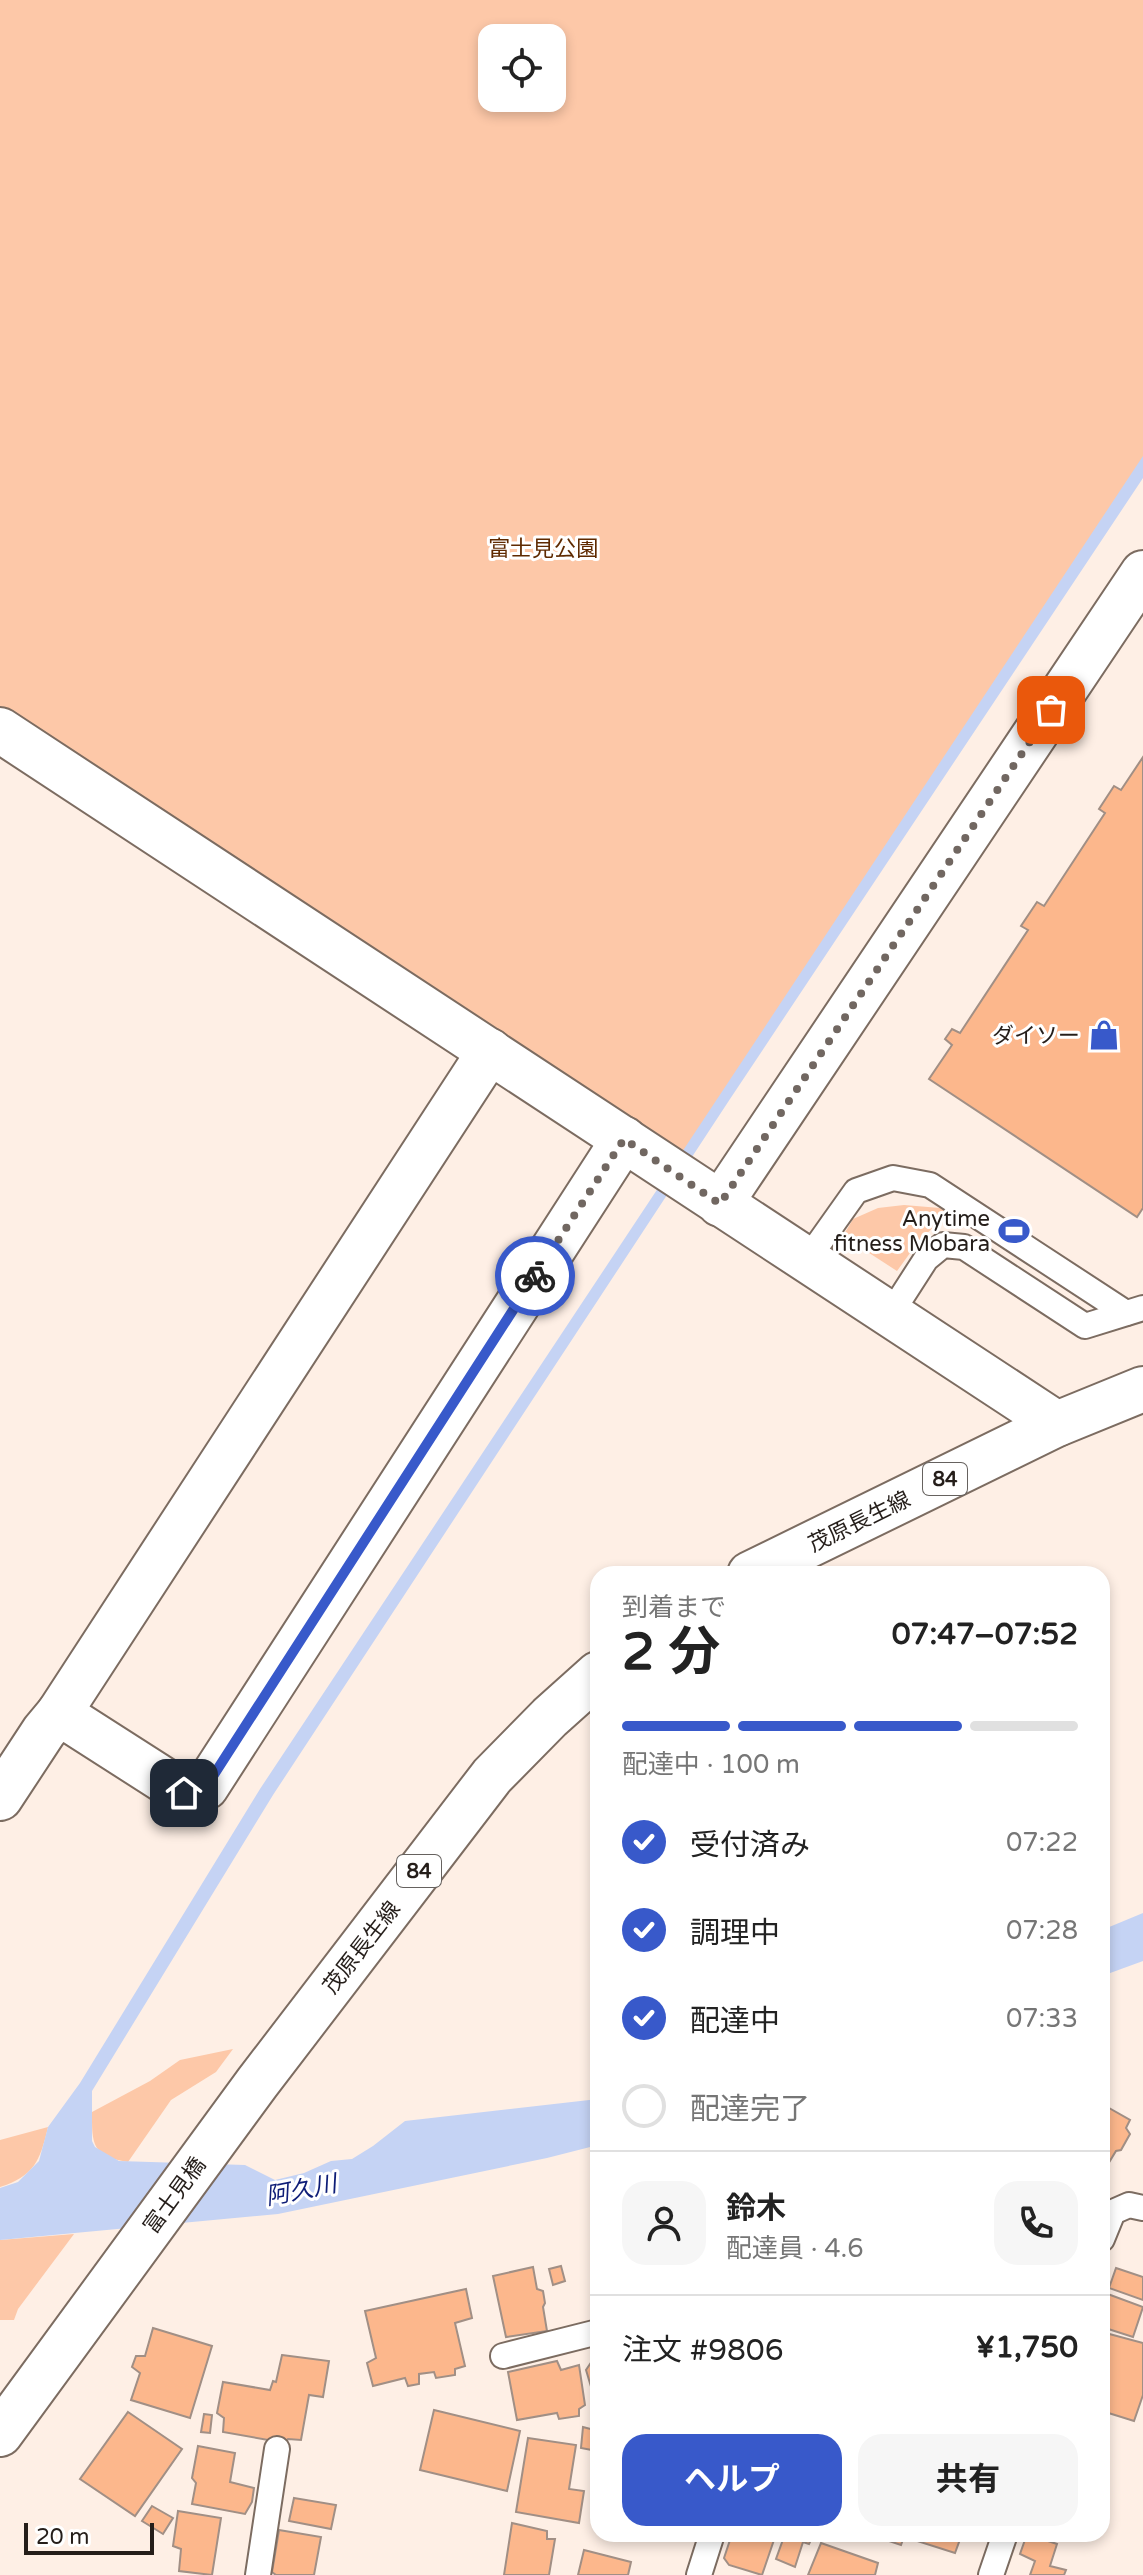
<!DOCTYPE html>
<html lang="ja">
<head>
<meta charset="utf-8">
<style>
  body { margin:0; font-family:"Varela Round","Noto Sans JP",sans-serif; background:#f6f6f6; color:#222; height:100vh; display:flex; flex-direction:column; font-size:30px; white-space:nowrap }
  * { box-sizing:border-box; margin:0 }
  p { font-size:26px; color:#767676 }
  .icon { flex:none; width:44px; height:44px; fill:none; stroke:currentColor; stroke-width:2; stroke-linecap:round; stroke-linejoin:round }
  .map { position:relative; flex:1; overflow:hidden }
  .drawer { position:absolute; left:590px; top:1566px; width:520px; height:976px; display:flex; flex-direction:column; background:#fff; border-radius:24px; box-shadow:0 4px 12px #0003 }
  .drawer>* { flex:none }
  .controls { position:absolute; left:478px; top:24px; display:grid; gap:16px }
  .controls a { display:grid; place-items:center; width:88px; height:88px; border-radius:16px; background:#fff; box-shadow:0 4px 12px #0003; font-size:40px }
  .scale { position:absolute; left:24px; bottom:20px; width:130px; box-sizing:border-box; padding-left:8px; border:4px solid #251e1a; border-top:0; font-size:22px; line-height:28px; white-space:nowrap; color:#251e1a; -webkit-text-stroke:6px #fff; paint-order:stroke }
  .pin { position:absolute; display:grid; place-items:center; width:68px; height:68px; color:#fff; margin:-34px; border-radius:16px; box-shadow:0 4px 12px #0006 }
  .courier { position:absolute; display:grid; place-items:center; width:80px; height:80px; margin:-40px; border:6px solid #3859ca; border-radius:50%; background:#fff; color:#222; box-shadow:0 2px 10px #0007 }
  .headline em { font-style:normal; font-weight:700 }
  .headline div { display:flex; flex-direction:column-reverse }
  .headline { display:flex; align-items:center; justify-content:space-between; height:136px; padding:0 32px }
  h1 { font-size:52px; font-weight:700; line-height:60px }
  .bar { display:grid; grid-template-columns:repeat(4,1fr); gap:12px 8px; align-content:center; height:96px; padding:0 32px }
  .bar i { height:10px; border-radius:6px; background:#e0e0e0 }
  .bar .selected { background:#3859ca }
  .bar p { grid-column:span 4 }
  .line { display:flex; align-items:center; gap:20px; padding:0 32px; border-top:2px solid #e0e0e0 }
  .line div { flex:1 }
  .round { display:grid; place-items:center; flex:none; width:84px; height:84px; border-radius:24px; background:#f6f6f6 }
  ol { padding:0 32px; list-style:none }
  li { display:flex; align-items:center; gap:24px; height:88px }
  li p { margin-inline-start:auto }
  li .icon { padding:8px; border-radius:50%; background:#3859ca; color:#fff; stroke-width:4 }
  li:last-child { color:#767676 }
  li i { width:44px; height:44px; border:4px solid #e0e0e0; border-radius:50% }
  .button { display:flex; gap:16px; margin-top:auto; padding:16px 32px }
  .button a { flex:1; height:92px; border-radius:24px; background:#3859ca; color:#fff; font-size:32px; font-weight:700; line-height:92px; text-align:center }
  .button a+a { background:#f6f6f6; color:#222 }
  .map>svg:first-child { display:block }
</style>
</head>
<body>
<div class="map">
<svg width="1143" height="2575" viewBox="0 0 1143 2575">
  <rect width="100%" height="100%" fill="#feefe5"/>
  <g fill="#fdc8a8" fill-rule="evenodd">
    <path d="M0,0H1143V458L671,1171L0,730ZM492,38H552V98H492Z"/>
    <path d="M904,1205L940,1208L963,1224L938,1223L918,1242L897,1271L843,1236L853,1219L878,1208Z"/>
    <path d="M233,2049L216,2072L171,2100L128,2162C91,2156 92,2143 92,2112L150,2081L180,2060Z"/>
    <path d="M48,2127C40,2161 34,2176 0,2187V2140Z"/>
    <path d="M74,2234L18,2309L14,2320H0V2240Z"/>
  </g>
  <g fill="#c5d3f4">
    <path d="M1143,456V478L730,1099L273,1795L92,2091V2141L95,2147L119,2161L245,2165L275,2180L304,2173L331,2161L352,2159L373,2146L405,2121L598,2099V2145L547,2158L278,2214L0,2240V2188L18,2182L39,2161L48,2127L80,2083L260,1789Z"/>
    <path d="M1143,1913V1961L1102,1976V1930Z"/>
  </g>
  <g fill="#fcb78c" stroke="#a18f85" stroke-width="2">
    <path d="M1143,757V1208L1137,1217L929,1079L952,1045L945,1039L952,1029L960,1033L1028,930L1021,926L1037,902L1044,906L1105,813L1099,809L1114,786L1121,790Z"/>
    <path d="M1102,2104L1130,2120L1126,2128L1130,2134L1121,2150L1116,2151L1102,2174Z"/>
    <path d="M561,2266L565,2281L553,2285L549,2269Z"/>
    <path d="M533,2267L537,2289L543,2291L545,2303L543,2307L547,2331L506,2337L493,2276Z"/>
    <path d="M1116,2268L1143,2277V2300L1109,2288Z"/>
    <path d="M466,2289L472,2318L455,2323L465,2366L455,2369V2375L436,2378L434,2372L419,2374V2384L408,2386L405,2378L373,2386L367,2363L376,2358L365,2311Z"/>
    <path d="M1105,2293L1143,2307L1133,2337L1102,2327V2301Z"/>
    <path d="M153,2328L212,2346L190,2418L131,2400L140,2373L132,2367L136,2356H145Z"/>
    <path d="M1102,2332L1143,2343V2395L1134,2421L1102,2411Z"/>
    <path d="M282,2355L329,2361L323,2397L309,2395L301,2440L288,2439L285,2443L223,2432L224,2418L217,2413L223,2382L270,2390L273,2381L276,2382Z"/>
    <path d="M598,2359V2410L586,2370L592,2361Z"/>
    <path d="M557,2361L561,2370L579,2365L585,2405L579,2409V2416L559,2419L557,2413L517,2420L508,2372Z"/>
    <path d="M434,2410L520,2431L507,2491L420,2470Z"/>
    <path d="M128,2412L182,2449L135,2516L80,2479Z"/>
    <path d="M204,2414L212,2415L210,2433L201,2432Z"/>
    <path d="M583,2427L598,2431L597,2451L581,2448Z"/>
    <path d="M528,2438L576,2445L569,2489L584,2491L579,2523L516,2512Z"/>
    <path d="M198,2446L235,2453L230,2482L254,2488L252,2502L245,2514L192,2504L196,2483L192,2478Z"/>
    <path d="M294,2498L336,2505L331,2529L289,2521Z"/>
    <path d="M152,2506L173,2518L163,2534L142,2521Z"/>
    <path d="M178,2511L221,2518L212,2575L179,2571L181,2549L173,2546Z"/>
    <path d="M512,2523L547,2531V2539H555L549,2575H504Z"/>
    <path d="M279,2530L321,2537L314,2575H276L272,2572Z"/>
    <path d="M732,2534H776L762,2575L729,2565L724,2558Z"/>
    <path d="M785,2534H814L809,2544L803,2542L795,2567L776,2559Z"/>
    <path d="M868,2534H905L901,2545Z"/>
    <path d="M913,2534H962L955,2553L911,2539Z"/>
    <path d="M1027,2534L1057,2544L1050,2566L1066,2570L1064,2575H1030L1035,2561L1020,2554Z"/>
    <path d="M821,2543L878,2563L875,2575H808Z"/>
    <path d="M584,2550L631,2562L628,2575H578Z"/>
  </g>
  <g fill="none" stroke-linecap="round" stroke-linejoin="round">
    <g stroke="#7c6c61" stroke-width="28">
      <g id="lane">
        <path d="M807,1260L856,1191L893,1178L930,1185L1126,1313"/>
        <path d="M890,1315L926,1259L943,1245L964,1247L1085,1326L1143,1308"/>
        <path d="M1102,2239L1113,2212L1129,2205L1143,2208"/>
        <path d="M503,2356L598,2332"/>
        <path d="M258,2575L277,2449"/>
        <path d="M699,2575L712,2534"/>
        <path d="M991,2575L1005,2534"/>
      </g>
    </g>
    <g stroke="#7c6c61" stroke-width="48">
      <g id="street">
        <path d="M59,1713L490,1051"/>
        <path d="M0,1798L44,1731L59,1713L184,1793L206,1787L624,1139"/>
      </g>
    </g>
    <g stroke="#7c6c61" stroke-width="48">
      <g id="secondary">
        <path d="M0,730L1057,1424"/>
        <path d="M720,1204L1143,573"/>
      </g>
    </g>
    <g stroke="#7c6c61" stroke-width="48">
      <g id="primary">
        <path d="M750,1574L1057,1424L1143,1389"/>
        <path d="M0,2434L257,2083L492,1776L550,1717L598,1674"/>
      </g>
    </g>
    <use href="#lane" stroke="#fff" stroke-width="24"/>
    <use href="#street" stroke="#fff" stroke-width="44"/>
    <use href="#secondary" stroke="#fff" stroke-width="44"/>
    <use href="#primary" stroke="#fff" stroke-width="44"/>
  </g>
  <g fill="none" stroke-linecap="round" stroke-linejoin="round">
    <path stroke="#716761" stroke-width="8" stroke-dasharray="0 14.4" d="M535,1276L624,1139L720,1204L1051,710"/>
    <path stroke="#3859ca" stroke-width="10" d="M184,1793L206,1787L535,1276"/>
  </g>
  <defs>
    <g id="shop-bare" transform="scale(2.4)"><path d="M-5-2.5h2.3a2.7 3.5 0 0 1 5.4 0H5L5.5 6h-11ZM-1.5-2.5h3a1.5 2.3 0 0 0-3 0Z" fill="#3859ca" stroke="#fff" stroke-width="2.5" paint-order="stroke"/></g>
    <g id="stadium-bare" transform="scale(2.4)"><path d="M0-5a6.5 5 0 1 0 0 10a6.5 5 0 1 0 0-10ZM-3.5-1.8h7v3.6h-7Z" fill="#3859ca" stroke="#fff" stroke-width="2.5" paint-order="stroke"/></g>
  </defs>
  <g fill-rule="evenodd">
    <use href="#shop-bare" x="1104" y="1035"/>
    <use href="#stadium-bare" x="1014" y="1231"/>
  </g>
  <g text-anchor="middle" stroke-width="6" stroke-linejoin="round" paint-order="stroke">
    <g fill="#fff" stroke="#66625f" stroke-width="2">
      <rect x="923" y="1463" width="44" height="32" rx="6"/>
      <rect x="397" y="1855" width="44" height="32" rx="6"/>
    </g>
    <g font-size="20" font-weight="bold" fill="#251e1a">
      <text x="945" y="1486">84</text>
      <text x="419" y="1878">84</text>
    </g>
    <g font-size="22" fill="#5f2a00" stroke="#fff">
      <text x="543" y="556">富士見公園</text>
    </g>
    <g font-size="22" fill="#251e1a" stroke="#fff" text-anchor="end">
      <text x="1080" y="1043">ダイソー</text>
      <text x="990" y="1226">Anytime<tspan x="990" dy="25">fitness Mobara</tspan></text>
    </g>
    <g font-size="22" fill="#251e1a" stroke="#fff">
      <text transform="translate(859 1521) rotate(-26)" y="8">茂原長生線</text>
      <text transform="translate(361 1947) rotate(-52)" y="8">茂原長生線</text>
      <text transform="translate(174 2195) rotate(-54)" y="8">富士見橋</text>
    </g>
    <g font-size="24" font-style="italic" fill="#0e1d77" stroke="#fff">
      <text transform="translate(301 2190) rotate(-11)" y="8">阿久川</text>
    </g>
  </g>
</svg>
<div class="controls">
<a><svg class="icon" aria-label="locate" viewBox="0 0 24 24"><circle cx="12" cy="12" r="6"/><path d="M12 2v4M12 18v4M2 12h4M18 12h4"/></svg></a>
</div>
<div class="scale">20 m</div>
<div class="pin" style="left:1051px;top:710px;background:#ea580c"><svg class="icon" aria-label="bag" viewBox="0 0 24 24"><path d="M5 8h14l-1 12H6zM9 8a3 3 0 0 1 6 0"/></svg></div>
<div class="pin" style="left:184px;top:1793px;background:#1f2937"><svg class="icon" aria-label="home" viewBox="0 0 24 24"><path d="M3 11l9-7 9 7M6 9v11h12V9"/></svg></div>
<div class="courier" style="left:535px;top:1276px"><svg class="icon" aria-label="bike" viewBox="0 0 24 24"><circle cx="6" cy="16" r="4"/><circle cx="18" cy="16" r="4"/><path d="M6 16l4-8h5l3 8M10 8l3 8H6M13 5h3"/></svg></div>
<section class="drawer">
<div class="headline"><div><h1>2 分</h1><p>到着まで</p></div><em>07:47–07:52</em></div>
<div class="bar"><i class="selected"></i><i class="selected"></i><i class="selected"></i><i></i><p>配達中 · 100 m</p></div>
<ol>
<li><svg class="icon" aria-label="check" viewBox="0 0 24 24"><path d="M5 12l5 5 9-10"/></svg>受付済み<p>07:22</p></li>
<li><svg class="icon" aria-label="check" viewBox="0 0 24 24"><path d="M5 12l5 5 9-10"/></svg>調理中<p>07:28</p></li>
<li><svg class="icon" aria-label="check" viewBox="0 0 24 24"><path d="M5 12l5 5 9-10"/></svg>配達中<p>07:33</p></li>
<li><i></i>配達完了</li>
</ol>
<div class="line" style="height:144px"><a class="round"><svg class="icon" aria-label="person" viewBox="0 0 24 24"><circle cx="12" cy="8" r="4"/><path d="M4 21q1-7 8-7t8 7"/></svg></a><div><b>鈴木</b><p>配達員 · 4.6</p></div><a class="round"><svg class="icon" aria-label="phone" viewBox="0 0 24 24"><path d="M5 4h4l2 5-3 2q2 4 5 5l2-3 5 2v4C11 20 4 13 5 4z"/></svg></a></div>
<div class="line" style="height:104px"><div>注文 #9806</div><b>¥1,750</b></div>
<div class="button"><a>ヘルプ</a><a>共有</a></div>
</section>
</div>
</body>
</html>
